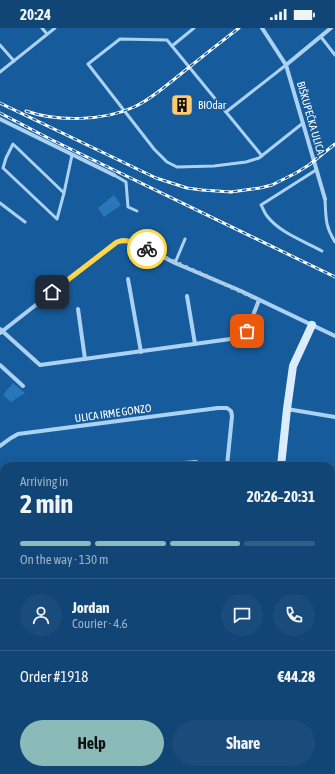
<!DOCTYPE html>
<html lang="en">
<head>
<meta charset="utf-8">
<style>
  body { margin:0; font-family:"Asap Condensed",sans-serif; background:#194c7a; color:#f1f3f6; height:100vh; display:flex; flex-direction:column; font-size:15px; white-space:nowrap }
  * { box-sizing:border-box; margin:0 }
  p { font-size:13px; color:#9cb1c5 }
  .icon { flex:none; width:22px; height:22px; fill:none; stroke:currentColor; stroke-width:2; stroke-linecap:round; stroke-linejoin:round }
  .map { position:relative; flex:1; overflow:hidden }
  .sheet { position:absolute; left:0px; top:434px; width:335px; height:312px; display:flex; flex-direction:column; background:#104575; border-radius:12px 12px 0 0; box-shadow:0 2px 10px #0003,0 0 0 1px #305d87 }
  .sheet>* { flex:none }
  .pin { position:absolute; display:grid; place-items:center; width:34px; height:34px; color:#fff; margin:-17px; border-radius:8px; box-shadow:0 2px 6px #0006 }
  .courier { position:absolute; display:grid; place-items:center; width:40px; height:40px; margin:-20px; border:3px solid #ffd54a; border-radius:50%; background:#fff; color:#222; box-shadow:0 1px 5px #0007 }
  .headline em { font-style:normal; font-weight:700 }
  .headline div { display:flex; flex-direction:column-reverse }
  .headline { display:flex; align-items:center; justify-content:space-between; height:68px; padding:0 20px }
  h1 { font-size:26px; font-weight:700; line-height:30px }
  .bar { display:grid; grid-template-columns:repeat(4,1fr); gap:6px 4px; align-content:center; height:48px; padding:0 20px }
  .bar i { height:5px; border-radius:3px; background:#305d87 }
  .bar .on { background:#8bbbb9 }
  .bar p { grid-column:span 4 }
  .line { display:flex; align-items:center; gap:10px; padding:0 20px; border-top:1px solid #305d87 }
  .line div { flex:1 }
  .round { display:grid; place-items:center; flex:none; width:42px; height:42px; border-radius:21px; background:#194c7a }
  .button { display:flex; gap:8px; margin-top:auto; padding:8px 20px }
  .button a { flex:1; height:46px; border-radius:24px; background:#8bbbb9; color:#111; font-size:16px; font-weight:700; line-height:46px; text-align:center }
  .button a+a { background:#194c7a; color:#f1f3f6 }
  .status { display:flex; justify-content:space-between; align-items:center; height:28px; padding:0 20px; background:#104575; direction:ltr }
  .status svg { height:11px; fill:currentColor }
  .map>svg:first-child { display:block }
</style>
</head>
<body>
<div class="status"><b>20:24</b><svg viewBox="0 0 49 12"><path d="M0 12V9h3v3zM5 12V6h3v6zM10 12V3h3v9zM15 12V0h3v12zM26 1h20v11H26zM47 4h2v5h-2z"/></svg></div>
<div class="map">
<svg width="335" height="746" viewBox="0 0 335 746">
  <rect width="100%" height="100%" fill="#165c9c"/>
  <g fill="#2976ba">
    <path d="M114,167L121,177L104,189L98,180Z"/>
    <path d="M13,355L25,365L11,374L3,367Z"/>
  </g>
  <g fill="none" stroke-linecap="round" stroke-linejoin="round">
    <g stroke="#acd2f3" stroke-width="3">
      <path d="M42,0L47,6"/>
      <path d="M321,9L335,27"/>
      <path d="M0,17L14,33"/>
      <path d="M172,18L194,0"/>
      <path d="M0,44L55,0"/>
      <path d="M226,84L286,37"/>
      <path d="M262,128L167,12L120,11L88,36L154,121L167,134L177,139L214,138L246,134L259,130L303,95"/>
      <path d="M316,142L261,177C263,180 264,184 267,188C280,205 304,213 322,223"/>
      <path d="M114,147L126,154L128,179L137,183"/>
      <path d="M64,165L13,116L6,130L3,140L57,191L64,165L72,127"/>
      <path d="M325,171C326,190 325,198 335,214"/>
      <path d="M0,175L25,194"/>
      <path d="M175,235L185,211"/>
    </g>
    <g stroke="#acd2f3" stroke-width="4">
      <path d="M262,0L286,37L325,171"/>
      <path d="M286,37L331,0"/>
      <path d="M0,91L114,147"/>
      <path d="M128,251L141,324"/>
      <path d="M187,268L195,316"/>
      <path d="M78,281L85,331"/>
      <path d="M0,301L40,337L238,310L243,308L247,303L259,272"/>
      <path d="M0,305L115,215C122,211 127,212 135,215L175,235L241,263L335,308"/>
      <path d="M0,337L23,358"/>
      <path d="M287,381L335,389"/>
      <path d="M0,418L11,410L18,406L218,380H227L231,383L232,388L227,438"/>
      <path d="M147,438L196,434"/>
      <path d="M331,462L335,463"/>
      <path d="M0,477L4,473"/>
      <path d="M331,517L335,518"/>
      <path d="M0,646L4,648"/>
      <path d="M331,694H335"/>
      <path d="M0,724L4,718"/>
      <path d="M152,742V746"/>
      <path d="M34,746L36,742"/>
      <path d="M92,746L94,742"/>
      <path d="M242,746L243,742"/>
    </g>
    <g stroke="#dbecfc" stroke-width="8">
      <path d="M281,438L287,381L293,338L312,297"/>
      <path d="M0,488L4,492"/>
      <path d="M0,603L4,602"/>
      <path d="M331,605H335"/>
      <path d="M41,746V742"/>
    </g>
    <g stroke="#fff" stroke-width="3">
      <g id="rail">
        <path d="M0,75L156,150L187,160L202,162L231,164L260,160L272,157L296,145L309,137L335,116"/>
        <path d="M26,83C57,94 104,93 134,79C150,72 163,60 177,49C197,33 218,16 239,0"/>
        <path d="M0,85L52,112L335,249"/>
      </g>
    </g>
    <use href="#rail" stroke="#165c9c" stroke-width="1.5" stroke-dasharray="4.5" stroke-linecap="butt"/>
  </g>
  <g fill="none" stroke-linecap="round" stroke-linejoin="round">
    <path stroke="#adc6dc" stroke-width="4" stroke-dasharray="0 7.2" d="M147,221L259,272L247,303"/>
    <path stroke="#ffd54a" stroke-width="5" d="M52,264L117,214C129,210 136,216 147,221"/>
  </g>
  <defs>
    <g id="building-square" transform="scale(1.15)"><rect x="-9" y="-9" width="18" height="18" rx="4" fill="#ffc96e" stroke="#165c9c"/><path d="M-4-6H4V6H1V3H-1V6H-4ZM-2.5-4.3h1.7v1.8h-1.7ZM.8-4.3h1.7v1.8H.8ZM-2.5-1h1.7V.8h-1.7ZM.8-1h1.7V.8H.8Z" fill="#111"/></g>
  </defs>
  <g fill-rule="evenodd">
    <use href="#building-square" x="182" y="77"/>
  </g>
  <g text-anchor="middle" stroke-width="3.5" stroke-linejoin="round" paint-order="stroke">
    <g font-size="11" fill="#fff" stroke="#165c9c" text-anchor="start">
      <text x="198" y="81">BIOdar</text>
    </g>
    <g font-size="11" fill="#fff" stroke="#165c9c">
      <text transform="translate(311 90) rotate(74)" y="4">BIŠKUPEČKA ULICA</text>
      <text transform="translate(113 385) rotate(-8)" y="4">ULICA IRME GONZO</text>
    </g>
  </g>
</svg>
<div class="pin" style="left:247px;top:303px;background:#ea580c"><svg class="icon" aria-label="bag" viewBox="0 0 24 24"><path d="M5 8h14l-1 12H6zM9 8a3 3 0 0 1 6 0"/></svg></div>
<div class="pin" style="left:52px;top:264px;background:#1f2937"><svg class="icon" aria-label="home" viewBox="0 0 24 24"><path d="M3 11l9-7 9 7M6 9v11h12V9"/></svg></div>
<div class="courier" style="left:147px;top:221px"><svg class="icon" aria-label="bike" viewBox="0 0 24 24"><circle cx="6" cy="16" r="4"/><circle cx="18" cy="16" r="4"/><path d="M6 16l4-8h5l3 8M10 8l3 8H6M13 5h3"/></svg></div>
<section class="sheet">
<div class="headline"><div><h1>2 min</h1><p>Arriving in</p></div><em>20:26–20:31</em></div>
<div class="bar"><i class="on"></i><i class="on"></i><i class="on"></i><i></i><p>On the way · 130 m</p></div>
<div class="line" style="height:72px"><a class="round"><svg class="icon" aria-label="person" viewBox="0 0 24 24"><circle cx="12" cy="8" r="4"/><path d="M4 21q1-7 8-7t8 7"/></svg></a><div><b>Jordan</b><p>Courier · 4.6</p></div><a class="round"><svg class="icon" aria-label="chat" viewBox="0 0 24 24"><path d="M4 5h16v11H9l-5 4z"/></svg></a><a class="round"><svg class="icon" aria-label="phone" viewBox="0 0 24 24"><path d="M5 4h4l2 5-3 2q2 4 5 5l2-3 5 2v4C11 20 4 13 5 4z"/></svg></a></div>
<div class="line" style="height:52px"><div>Order #1918</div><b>€44.28</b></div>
<div class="button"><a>Help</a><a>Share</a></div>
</section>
</div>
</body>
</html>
